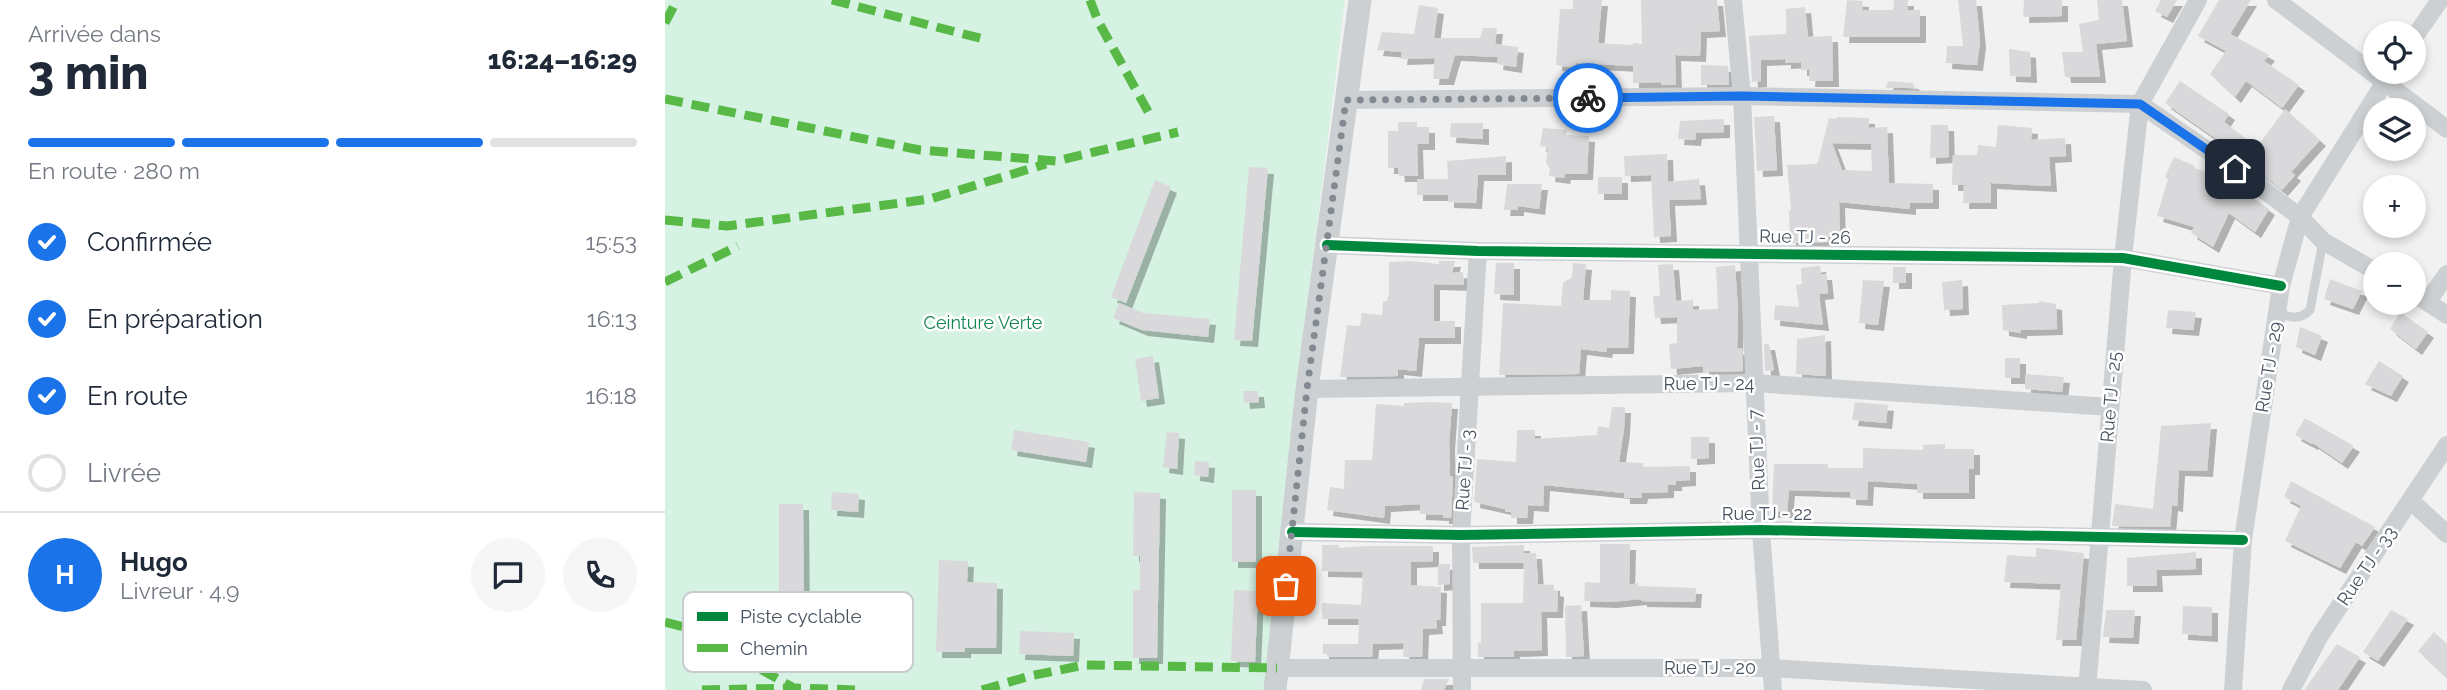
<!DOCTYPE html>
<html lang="fr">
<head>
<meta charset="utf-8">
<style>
  body { margin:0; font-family:Raleway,sans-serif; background:#f6f6f7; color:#1f2937; height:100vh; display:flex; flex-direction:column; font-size:26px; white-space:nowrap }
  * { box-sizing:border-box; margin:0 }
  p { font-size:23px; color:#747a83 }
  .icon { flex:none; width:38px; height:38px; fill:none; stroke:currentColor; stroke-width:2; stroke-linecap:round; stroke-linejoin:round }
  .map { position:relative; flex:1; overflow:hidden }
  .drawer { display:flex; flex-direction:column; background:#fff; width:665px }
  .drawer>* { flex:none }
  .fabs { position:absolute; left:1698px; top:21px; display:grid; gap:14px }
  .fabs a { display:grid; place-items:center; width:63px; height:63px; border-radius:50%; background:#fff; box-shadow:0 4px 10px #0003; font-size:35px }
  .pin { position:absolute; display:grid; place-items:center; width:60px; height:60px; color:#fff; margin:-30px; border-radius:14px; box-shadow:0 4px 10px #0006 }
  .courier { position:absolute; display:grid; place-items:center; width:70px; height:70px; margin:-35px; border:5px solid #1a73e8; border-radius:50%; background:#fff; color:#222; box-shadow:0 2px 9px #0007 }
  .headline em { font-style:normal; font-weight:800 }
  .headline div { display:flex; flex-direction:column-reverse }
  .headline { display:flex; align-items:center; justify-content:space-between; height:119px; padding:0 28px }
  h1 { font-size:46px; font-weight:800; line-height:52px }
  .bar { display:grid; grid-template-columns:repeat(4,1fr); gap:10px 7px; align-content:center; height:84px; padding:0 28px }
  .bar i { height:9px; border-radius:5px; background:#e0e1e3 }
  .bar .current { background:#1a73e8 }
  .bar p { grid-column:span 4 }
  .line { display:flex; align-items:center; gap:18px; padding:0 28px; border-top:2px solid #e0e1e3 }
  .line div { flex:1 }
  .round { display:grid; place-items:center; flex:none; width:74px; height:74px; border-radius:37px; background:#f6f6f7 }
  ol { padding:0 28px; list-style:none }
  li { display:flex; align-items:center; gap:21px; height:77px }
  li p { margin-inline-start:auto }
  li .icon { padding:7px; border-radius:50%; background:#1a73e8; color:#fff; stroke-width:4 }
  li:last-child { color:#747a83 }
  li i { width:38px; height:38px; border:4px solid #e0e1e3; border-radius:50% }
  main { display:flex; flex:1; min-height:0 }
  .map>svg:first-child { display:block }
</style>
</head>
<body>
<main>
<section class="drawer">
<div class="headline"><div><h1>3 min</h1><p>Arrivée dans</p></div><em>16:24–16:29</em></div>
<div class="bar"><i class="current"></i><i class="current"></i><i class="current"></i><i></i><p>En route · 280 m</p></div>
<ol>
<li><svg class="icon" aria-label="check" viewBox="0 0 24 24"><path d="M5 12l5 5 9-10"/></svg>Confirmée<p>15:53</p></li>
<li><svg class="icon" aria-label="check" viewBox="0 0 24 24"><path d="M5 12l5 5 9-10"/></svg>En préparation<p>16:13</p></li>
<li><svg class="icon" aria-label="check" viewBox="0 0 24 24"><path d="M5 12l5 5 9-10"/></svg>En route<p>16:18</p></li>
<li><i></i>Livrée</li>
</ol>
<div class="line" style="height:126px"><b class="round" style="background:#1a73e8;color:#fff">H</b><div><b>Hugo</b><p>Livreur · 4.9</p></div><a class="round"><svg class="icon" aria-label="chat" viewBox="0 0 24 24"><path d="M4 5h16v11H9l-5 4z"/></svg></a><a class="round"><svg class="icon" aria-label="phone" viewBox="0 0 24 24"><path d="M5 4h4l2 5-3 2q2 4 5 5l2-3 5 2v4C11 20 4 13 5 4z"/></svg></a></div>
</section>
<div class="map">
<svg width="1782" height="690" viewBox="0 0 1782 690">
  <defs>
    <filter id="shadow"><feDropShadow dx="6" dy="6" stdDeviation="0" flood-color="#0004"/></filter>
  </defs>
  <rect width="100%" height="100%" fill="#f2f1f1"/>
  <path fill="#d5f2e2" d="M0,0H680L634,371L601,690H0Z"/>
  <g fill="#d9d9db" fill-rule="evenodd" filter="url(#shadow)">
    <path d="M908,0H937L933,43L968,45V43L977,44L976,0H1052L1055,31L1036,32L1035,56L1010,55L1011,85H996V82L968,83V66L911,63V68L891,65L895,9H908Z"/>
    <path d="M1182,0L1198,1L1197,10H1228L1229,0H1243L1242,10H1255V37H1178Z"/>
    <path d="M1293,0H1311L1315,42L1312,65L1281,63L1282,46H1298Z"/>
    <path d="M1359,0H1397V16L1358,17Z"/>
    <path d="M1432,0H1457L1462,41L1431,44L1435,77H1400L1397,52H1418L1414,24L1434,20Z"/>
    <path d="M1496,0H1512L1502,17L1490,11Z"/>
    <path d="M1554,0H1586L1565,34L1604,55L1599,61L1634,85L1617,108L1581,81L1570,97L1545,74L1561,51L1533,36Z"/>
    <path d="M754,5L773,8L769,38H815L818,28H832L830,44L853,47L851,67L832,64L833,57L790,55L783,79H768L770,58L736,59L737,52L712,50L717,32L749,34Z"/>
    <path d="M1140,7L1143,37L1167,36L1168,81H1144L1145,70H1136V62L1120,63V59L1096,60V81L1087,82L1084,36L1121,34V9Z"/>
    <path d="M1344,49L1365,52L1366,77L1345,76Z"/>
    <path d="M1036,65L1063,66L1064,85H1036Z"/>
    <path d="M1223,81L1248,83L1250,88H1221Z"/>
    <path d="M1515,81L1564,114L1559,122L1592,147L1620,109L1655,140L1626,172L1630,175L1617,190L1560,145L1500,103Z"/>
    <path d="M1109,116L1112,170L1092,171L1089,117Z"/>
    <path d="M1172,117L1204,118V128L1222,127L1224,183L1268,184V203H1245V209L1174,202L1175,235L1164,236V242L1125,243L1124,210H1126L1122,165L1151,164L1153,162L1164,118L1171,119ZM1167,143L1206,144L1207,171L1177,170Z"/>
    <path d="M1059,119V132L1031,133L1030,140L1013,139L1015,121Z"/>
    <path d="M733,122H752V127H764V144H752L753,176H734L733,168H723V131H733Z"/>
    <path d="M786,123H818V139L785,137Z"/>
    <path d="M1266,125H1283L1284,157L1265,158Z"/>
    <path d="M1333,125L1367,128L1366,140L1400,138L1401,156L1384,157L1386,186L1326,183V203H1298L1299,185H1287L1288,155H1312L1313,145L1331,147Z"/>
    <path d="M878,128L902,130L901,135L924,136L922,174H900L899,178L884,176L885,169L881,162L883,147L875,146Z"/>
    <path d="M1002,154L1003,182L1034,179L1036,199L1004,200L1006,236L989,237L986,175L960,176L959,156Z"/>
    <path d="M841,156V175H813L811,203L783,202V195H752V179H783L782,161Z"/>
    <path d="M1509,157L1530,166L1529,168L1561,178L1604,209L1590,232L1564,213L1548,247L1526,233L1529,227L1492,216L1503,179L1500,177Z"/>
    <path d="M584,167L603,168L587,341L569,340Z"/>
    <rect x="933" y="177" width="24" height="17"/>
    <path d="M490,180L506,187L461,303L446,297Z"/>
    <path d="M842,184H877L874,209L853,206V210H839Z"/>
    <path d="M746,261L774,264V261H790L787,273L798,272L799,285L769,284V321H790V338H754L751,371L733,369V376L675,377L682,325L695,326L697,313L717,315L718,301H722L724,293V262Z"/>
    <path d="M831,263H849V295L829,294Z"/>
    <path d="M908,263L921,264L918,300H946V290L965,291L963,348H942L941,352L916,349L914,374L834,375L838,303L896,306L898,283L907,277Z"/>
    <path d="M1008,264L1011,301L1028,300V310L1053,309L1051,267L1070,265L1073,312L1072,349L1077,348L1078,371L1038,372V366L1006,369L1004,344L1012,343V317L990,318L988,296H995L993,265Z"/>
    <path d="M1155,266L1156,274H1161L1163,293L1154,294L1158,325L1109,320L1110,305L1134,307L1131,285L1137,284L1136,268Z"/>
    <rect x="1228" y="267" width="13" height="16"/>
    <path d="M1665,279L1697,291L1688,309L1659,299Z"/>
    <path d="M1198,280L1219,281L1213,325L1194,323Z"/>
    <path d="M1297,280L1298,309L1279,310L1277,282Z"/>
    <path d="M1374,301L1391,304L1392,329L1356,330V333L1338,330L1337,305L1374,303Z"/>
    <path d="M454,303L478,313L545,319L543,337L477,330L448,318Z"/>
    <path d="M1503,310L1531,312L1528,330L1501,328Z"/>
    <path d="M1735,312L1763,332L1751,349L1725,329Z"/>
    <path d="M1635,327L1657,336L1650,355L1631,347Z"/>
    <path d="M1160,335L1161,376L1131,374L1132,339Z"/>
    <path d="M1099,344H1104L1109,370L1100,371Z"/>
    <path d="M488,356L494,398L476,401L470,359Z"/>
    <rect x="1340" y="358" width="15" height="20"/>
    <path d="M1714,361L1738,376L1726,396L1700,384Z"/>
    <path d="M1360,374L1399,377L1397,392L1360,389Z"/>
    <path d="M578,391H593L594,402L579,403Z"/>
    <path d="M765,402L787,403L784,444L785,476L788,477L786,518H778V515L755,514V504L720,506L719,518L662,510L665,487L679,489L680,460H707L711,404L739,406V403Z"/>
    <path d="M1190,402L1223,405L1221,423L1187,420Z"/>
    <path d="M947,407H960L959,429L954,462L978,463V467L1025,466V480L1011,481V485H1003V492L977,493L976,498H959V493L879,485L878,506L863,505L862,518H846V512H840V509L809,502L812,459L851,462L852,430H870V439L932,435L933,426L944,428Z"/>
    <path d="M1640,418L1689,446L1677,463L1648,443L1647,444L1630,435Z"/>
    <path d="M1546,423L1542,471L1514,470L1512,506L1507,505L1505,527L1447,526L1450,504L1488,509L1496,426Z"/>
    <path d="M349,430L424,442L421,462L346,450Z"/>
    <path d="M502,432L514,433L512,469L498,467Z"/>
    <path d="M1026,437H1044V458L1026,459Z"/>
    <path d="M1280,444V449H1309V469H1304V493H1252V484L1203,481L1202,500L1185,499V492L1124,490L1122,512H1107L1109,464H1163V468H1198V448L1258,450V445Z"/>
    <path d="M530,461L544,462L543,477L529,475Z"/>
    <path d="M1626,481L1710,527L1697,546L1691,542L1675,568L1620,541L1636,506L1619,497Z"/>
    <rect x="567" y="490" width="24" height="72"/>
    <path d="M167,492L194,494L193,512L166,510Z"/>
    <path d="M469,492L495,493L492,658H468V590H475V556H468Z"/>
    <path d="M114,504H138L139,621L186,620V622L211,623V631L242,633V646L211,644V650L156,651V633H114Z"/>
    <path d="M935,544H965L964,585L973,583V586L1031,588L1030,602L976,601V599L946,602L919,601L920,582L935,583Z"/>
    <path d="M657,545H674V548L703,546H768V561L746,562V585L776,587L775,620H771L772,628L758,629L757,657H738L739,643L708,644L707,657H662V654H658V644H693L694,619H657V603L696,605L698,572L657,571Z"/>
    <path d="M859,545V553H871L873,584L889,585V590L893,591L892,612H876L877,650L849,651V657H813V643H816V603H858L859,563H808L807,547Z"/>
    <path d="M1371,548L1419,553L1411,640H1391L1396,584L1339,582L1342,555L1371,557Z"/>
    <path d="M1531,552V569L1491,570L1492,586H1462V558Z"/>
    <path d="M274,560L303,561L302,582L332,583L331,648H300V652H271Z"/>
    <path d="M773,564H785V584L773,585Z"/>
    <path d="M569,590L593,591L590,662L566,661Z"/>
    <path d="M916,605L919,656L901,657L900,606Z"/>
    <path d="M1518,606L1547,607V636L1517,634Z"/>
    <path d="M1441,610H1470L1468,638L1438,637Z"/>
    <path d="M1726,610L1743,619L1713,661L1698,652Z"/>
    <path d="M355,631L409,633L408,656L354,654Z"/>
    <path d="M1769,632L1782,644V678L1753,651Z"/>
    <path d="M1672,644L1695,657L1673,690H1639Z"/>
    <path d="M759,679H784L779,690H756Z"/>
  </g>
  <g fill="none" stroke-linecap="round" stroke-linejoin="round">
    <path stroke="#cdd0d2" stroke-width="9" d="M1612,313C1625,317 1634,321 1645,310L1658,241"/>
    <g stroke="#cdd0d2" stroke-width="18">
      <path d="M1068,0L1077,96L1096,530L1108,690"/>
      <path d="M1611,0L1782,129"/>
      <path d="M1748,39L1775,0"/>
      <path d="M681,100L1077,96L1475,104"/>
      <path d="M1475,104L1587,181L1635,217L1658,241L1710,271"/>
      <path d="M662,245L813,251L1458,258L1616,286"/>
      <path d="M1748,293L1782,315"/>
      <path d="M1763,301L1782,274"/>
      <path d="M642,389L1089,383L1445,407"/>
      <path d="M1746,501L1782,534"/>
      <path d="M627,532L796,535L1096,530L1578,540"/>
      <path d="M612,668H1106L1478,690"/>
      <path d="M797,690L796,535L813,251"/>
      <path d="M1422,690L1458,258L1475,104L1533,0"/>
      <path d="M1568,690L1578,540L1616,286L1635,217L1726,72"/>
      <path d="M1626,690L1654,637L1782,445"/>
    </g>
    <path stroke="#cdd0d2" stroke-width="23" d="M610,690L642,389L695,0"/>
    <g stroke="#58b947" stroke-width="9" stroke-dasharray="18 9" stroke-linecap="butt">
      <path d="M167,0L322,40"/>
      <path d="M425,0L433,21L485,115"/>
      <path d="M0,23L12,0"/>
      <path d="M0,99L255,150L391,161L513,132"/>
      <path d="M0,220L62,226L265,199L381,164"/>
      <path d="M0,282L73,246"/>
      <path d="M0,622L23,628L127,687"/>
      <path d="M37,690L129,688L193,690"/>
      <path d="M317,690L365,676L419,665L612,668"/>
    </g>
    <g stroke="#fff" stroke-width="15">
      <g id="cycleway">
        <path d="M662,245L813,251L1458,258L1616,286"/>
        <path d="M627,532L796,535L1096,530L1578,540"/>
      </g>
    </g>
    <use href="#cycleway" stroke="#00873e" stroke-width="10"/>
  </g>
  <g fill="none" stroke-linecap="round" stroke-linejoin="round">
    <path stroke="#838a92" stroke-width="7" stroke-dasharray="0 12.6" d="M621,586L642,389L681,100L923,98"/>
    <path stroke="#1a73e8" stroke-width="9" d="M923,98L1077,96L1475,104L1570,169"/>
  </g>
  <g text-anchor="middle" stroke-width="5" stroke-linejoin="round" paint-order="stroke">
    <g font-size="18" fill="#47525f" stroke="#fff">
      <text transform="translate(1140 237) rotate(1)" y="6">Rue TJ - 26</text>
      <text transform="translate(1604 367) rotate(-81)" y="6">Rue TJ - 29</text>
      <text x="1044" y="390">Rue TJ - 24</text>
      <text transform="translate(1446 397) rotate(-85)" y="6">Rue TJ - 25</text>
      <text transform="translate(1092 450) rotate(-93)" y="6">Rue TJ - 7</text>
      <text transform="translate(800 470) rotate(-86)" y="6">Rue TJ - 3</text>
      <text x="1102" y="520">Rue TJ - 22</text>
      <text transform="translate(1702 566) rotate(-56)" y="6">Rue TJ - 33</text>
      <text x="1045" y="674">Rue TJ - 20</text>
    </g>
    <g font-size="18" fill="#138654" stroke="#fff">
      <text x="318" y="329">Ceinture Verte</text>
    </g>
  </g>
  <rect x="18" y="592" width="230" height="80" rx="10" fill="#fff" stroke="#c8cbcf" stroke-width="2"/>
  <rect x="32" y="612" width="31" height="9" fill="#00873e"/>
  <rect x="32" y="644" width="31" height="8" fill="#58b947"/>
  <g font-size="19" fill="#47525f">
    <text x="75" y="623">Piste cyclable</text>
    <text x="75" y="655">Chemin</text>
  </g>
</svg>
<div class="fabs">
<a><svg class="icon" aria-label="locate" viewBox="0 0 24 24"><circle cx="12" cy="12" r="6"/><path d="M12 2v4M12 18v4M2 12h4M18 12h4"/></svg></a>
<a><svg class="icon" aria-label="layers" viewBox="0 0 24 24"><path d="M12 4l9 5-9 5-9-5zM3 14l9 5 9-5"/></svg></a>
<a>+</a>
<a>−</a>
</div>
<div class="pin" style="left:621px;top:586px;background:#ea580c"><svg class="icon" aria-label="bag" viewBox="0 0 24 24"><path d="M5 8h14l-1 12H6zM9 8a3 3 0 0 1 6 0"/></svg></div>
<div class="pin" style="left:1570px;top:169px;background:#1f2937"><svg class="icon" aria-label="home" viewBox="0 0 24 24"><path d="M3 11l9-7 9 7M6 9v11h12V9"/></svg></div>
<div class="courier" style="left:923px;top:98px"><svg class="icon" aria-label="bike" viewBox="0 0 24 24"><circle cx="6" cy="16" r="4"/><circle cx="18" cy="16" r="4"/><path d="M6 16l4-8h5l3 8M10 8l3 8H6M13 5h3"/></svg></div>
</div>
</main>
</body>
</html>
